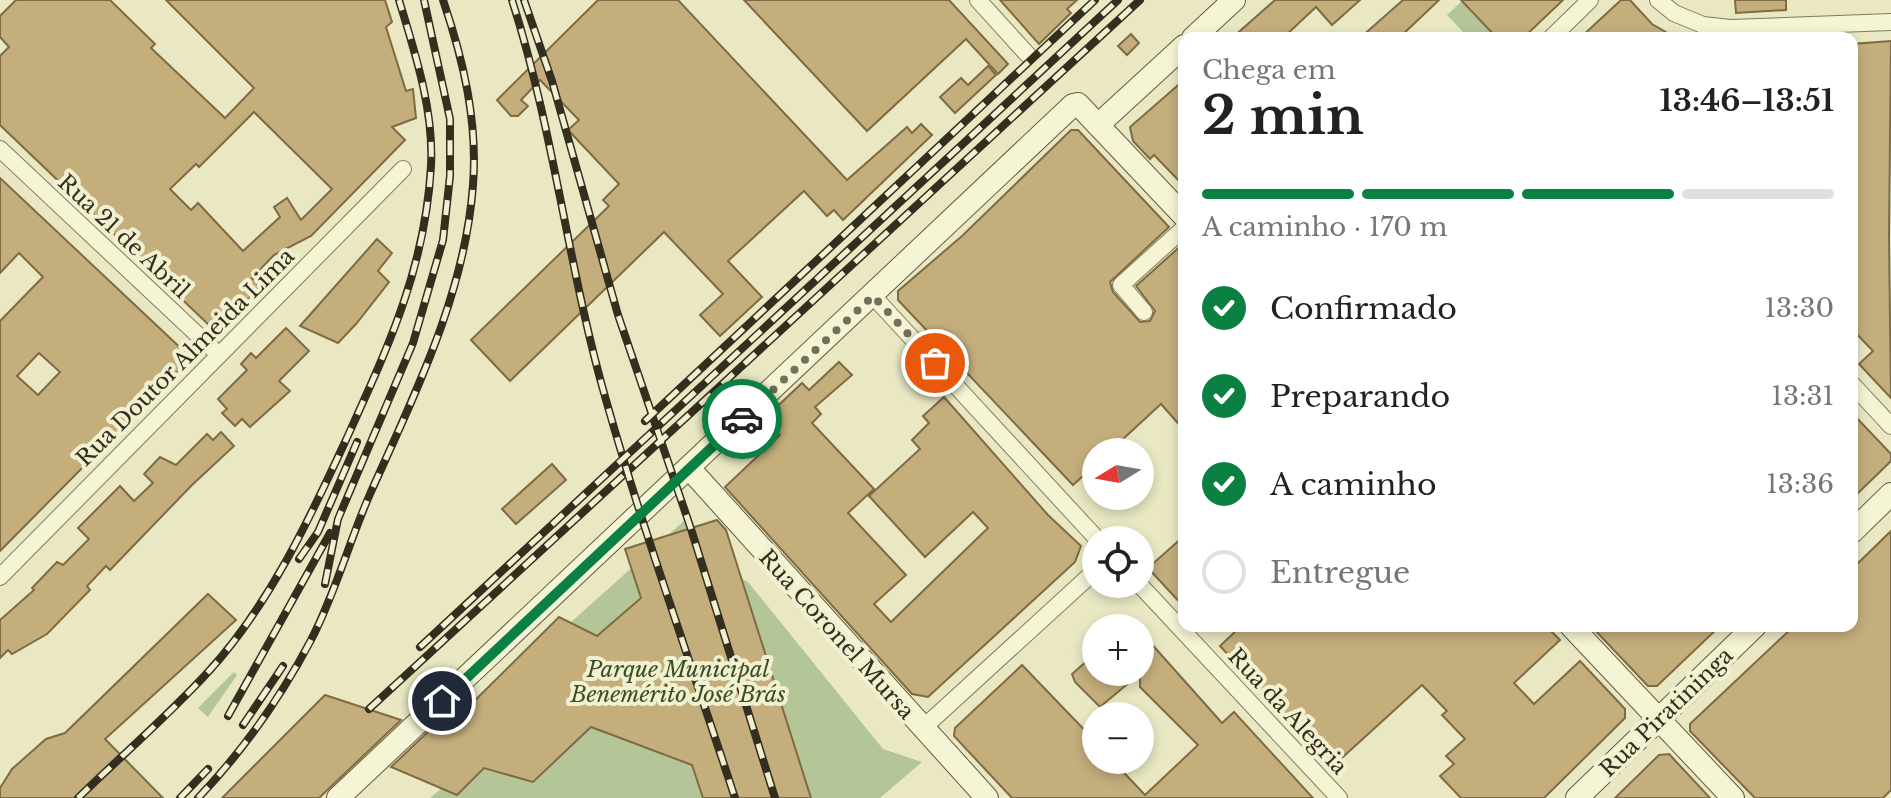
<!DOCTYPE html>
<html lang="pt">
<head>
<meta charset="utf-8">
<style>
  body { margin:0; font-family:"Libre Baskerville",serif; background:#f6f6f6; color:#222; height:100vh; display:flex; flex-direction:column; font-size:30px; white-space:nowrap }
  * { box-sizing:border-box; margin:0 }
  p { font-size:26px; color:#767676 }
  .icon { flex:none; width:44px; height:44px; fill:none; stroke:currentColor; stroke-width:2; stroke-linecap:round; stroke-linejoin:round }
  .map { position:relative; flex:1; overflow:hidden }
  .side { position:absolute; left:1178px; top:32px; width:680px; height:600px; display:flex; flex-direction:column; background:#fff; border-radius:16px; box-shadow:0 4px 12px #0003 }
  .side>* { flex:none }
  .needle { width:52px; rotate:259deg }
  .buttons { position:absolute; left:1082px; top:438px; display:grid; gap:16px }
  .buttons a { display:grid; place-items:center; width:72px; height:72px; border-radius:50%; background:#fff; box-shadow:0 4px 12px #0003; font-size:40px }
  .pin { position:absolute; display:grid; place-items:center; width:68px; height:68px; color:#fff; margin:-34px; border:4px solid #fff; border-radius:50%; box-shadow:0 2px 8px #0007 }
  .courier { position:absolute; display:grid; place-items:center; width:80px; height:80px; margin:-40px; border:6px solid #0b8043; border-radius:50%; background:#fff; color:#222; box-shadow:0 2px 10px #0007 }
  .summary em { font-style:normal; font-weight:800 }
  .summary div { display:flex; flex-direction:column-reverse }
  .summary { display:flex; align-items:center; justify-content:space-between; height:136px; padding:0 24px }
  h1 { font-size:52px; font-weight:800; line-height:60px }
  .bar { display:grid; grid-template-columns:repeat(4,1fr); gap:12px 8px; align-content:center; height:96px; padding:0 24px }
  .bar i { height:10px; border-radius:6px; background:#e0e0e0 }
  .bar .active { background:#0b8043 }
  .bar p { grid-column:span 4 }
  ol { padding:0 24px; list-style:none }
  li { display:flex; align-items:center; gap:24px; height:88px }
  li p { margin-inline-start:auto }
  li .icon { padding:8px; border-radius:50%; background:#0b8043; color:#fff; stroke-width:4 }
  li:last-child { color:#767676 }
  li i { width:44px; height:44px; border:4px solid #e0e0e0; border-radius:50% }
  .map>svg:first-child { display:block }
</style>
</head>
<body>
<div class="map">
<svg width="1891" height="798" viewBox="0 0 1891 798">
  <rect width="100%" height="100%" fill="#e9e8c3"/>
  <g fill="#b4c698">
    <path d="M1462,1L1497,38H1469L1447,15Z"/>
    <path d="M686,519L689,531L731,574L748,582L883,749L922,762L880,798H430L455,777L569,624Z"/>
    <path d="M234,672L237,675L208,717L198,708Z"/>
  </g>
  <g fill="#c4ae7c" stroke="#7e6b44" stroke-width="2" fill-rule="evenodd">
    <path d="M16,0H110L155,44L151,48L225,118L254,88L166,0H385L392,22L386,27L406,91L413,89L416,118L392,127L405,140L311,236L274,255L252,278L260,287L221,328H212L0,125V56L9,47L0,37V16ZM254,112L332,189L301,220L287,198L274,207L280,217L243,251L198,203L191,210L170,189L196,164L199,167Z"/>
    <path d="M598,0H678L847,180L907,127L912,133L921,124L932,135L843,220L834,210L827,216L804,191L728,261L762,297L720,336L700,315L723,294L664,232L510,381L471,340L609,206L603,200L619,184L568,130L579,120L540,80L521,100L528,106L518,116H511L497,100Z"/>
    <path d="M744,0H949L1008,64L998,74L966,39L867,131Z"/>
    <path d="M1000,0H1077L1067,9L1071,13L1039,44Z"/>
    <path d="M1275,0H1360L1332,25L1316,7L1283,38H1232Z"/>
    <path d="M1403,0H1439L1399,38H1360Z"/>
    <path d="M1461,0H1563L1523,38H1497Z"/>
    <path d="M1621,0H1630L1652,24L1676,38H1580Z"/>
    <path d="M1735,0H1786V10L1736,13Z"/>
    <path d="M1131,34L1139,43L1127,55L1118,46Z"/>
    <path d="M1891,41L1889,238L1891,398L1859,364L1873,351L1852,329V44Z"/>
    <path d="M988,66L996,75L955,113L940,97L961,78L968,85Z"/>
    <path d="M1184,80V186L1154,155L1150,159L1133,141L1130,127Z"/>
    <path d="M1071,130H1078L1169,227L1110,282L1113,292L1140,322L1150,321L1155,311L1136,286L1184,243V430L1161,404L1109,452H1096V464L1073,485L898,300V291L962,236Z"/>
    <path d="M0,178L187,354V362L0,551V321L43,277L19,253L0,273ZM39,353L60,372L38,395L17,376Z"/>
    <path d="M377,239L392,253L378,271L389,282L356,324L338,343L300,326Z"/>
    <path d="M286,328L309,351L279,381L290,391L250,427L242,419L235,426L222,413L227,409L218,399L247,370L241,364L251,353L256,358Z"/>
    <path d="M839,362L852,375L815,407L821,414L812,423L874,489L848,513L906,575L874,604L891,622L988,528L973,512L925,557L869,496L920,449L912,440L929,423L923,416L944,397L1048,515L1081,546L1075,562L928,697L912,694L725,487L780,435L765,418L802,383L809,390Z"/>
    <path d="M1852,413L1891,454V461L1852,499Z"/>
    <path d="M221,432L234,446L192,485L110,570L106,566L87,586L90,590L47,634L12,654L8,650L0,658V620L34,590L32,588L57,562L63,565L89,539L78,528L120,486L134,501L153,483L144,474L160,457L176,465L207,434L213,440Z"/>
    <path d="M552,464L566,480L516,524L502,509Z"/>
    <path d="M717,520L726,530L811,798H703L692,765L591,727L533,782L484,768L457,795L391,767L431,729L442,733L559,617L597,636L641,598L625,549Z"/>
    <path d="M1891,531V790L1883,798H1755L1690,731V724L1794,626H1852V569Z"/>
    <path d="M1184,536V607L1148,568Z"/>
    <path d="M208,594L236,620L105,739L163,798H0V788L12,769L46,739L65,733Z"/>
    <path d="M1241,626H1546L1560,640L1514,683L1534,704L1580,661L1625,709V718L1544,798H1461L1440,776L1454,764L1446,756L1465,739L1442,715L1447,711L1422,685L1332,767L1220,646Z"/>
    <path d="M1591,626H1720L1657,686H1648Z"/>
    <path d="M1140,631L1222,723L1234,712L1313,798H1012L954,736L955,728L1022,665L1096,742V760H1112L1145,795L1198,745L1140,687Z"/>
    <path d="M1096,653V672H1121L1130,682L1100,707L1075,682L1072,674Z"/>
    <path d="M325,695L401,720L319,798H222Z"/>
    <path d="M1669,754L1710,798H1615L1659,755Z"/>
  </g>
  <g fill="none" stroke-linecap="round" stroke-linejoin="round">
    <g stroke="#827a5b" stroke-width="18">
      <g id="street">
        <path d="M978,0L1028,55"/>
        <path d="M1658,0L1674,13L1703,25L1730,28L1891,22"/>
        <path d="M1551,38L1590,0"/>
        <path d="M0,149L218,354"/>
        <path d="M873,296L1098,540"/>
        <path d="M1144,312L1121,285L1184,228"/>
        <path d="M1852,384L1891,426"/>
        <path d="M0,577L403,169"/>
        <path d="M1139,584L1339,798"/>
        <path d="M922,729L1096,570"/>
      </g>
    </g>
    <g stroke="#635b3f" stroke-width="24">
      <g id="secondary">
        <path d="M1193,38L1234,0"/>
        <path d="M1098,125L1184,46"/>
        <path d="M689,468L987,798"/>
        <path d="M1852,532L1891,494"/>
        <path d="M1571,626L1733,798"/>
        <path d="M338,798L1073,105L1078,104L1184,216"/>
        <path d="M1577,798L1755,626"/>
      </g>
    </g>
    <use href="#street" stroke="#f5f4d5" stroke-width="16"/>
    <use href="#secondary" stroke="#f5f4d5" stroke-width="22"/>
    <g stroke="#332e1e" stroke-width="8">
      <g id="rail">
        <path d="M512,0C554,131 568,268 606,400C644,534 692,666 735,798"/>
        <path d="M524,0L552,81L618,315L691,529L775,798"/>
        <path d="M645,421L1095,0"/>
        <path d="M299,559L318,532L357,442"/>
        <path d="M325,584L338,519L413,343L443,240L450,176V119L424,0"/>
        <path d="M420,647L1118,0"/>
        <path d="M369,709L1140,0"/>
        <path d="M228,716L330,533"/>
        <path d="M243,725L283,666"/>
        <path d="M78,798C121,756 168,716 209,671C269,605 308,522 345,442C387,349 425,271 431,166C434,110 415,53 399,0"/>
        <path d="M180,798L208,769"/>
        <path d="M198,798C242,752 281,697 311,640C335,594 349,542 370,494C414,395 465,295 473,185C478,121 463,59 443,0"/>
      </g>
    </g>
    <use href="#rail" stroke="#f1f1d1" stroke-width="5" stroke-dasharray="15" stroke-linecap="butt"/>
  </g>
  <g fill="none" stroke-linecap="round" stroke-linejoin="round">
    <path stroke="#736f58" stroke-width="8" stroke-dasharray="0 14.4" d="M742,419L873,296L935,363"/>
    <path stroke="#0b8043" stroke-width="10" d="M442,701L742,419"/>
  </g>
  <g text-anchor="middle" stroke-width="8" stroke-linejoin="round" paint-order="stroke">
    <g font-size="22" fill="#332e1e" stroke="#f1f1d1">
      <text transform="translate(124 236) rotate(43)" y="8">Rua 21 de Abril</text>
      <text transform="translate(185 357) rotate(-45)" y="8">Rua Doutor Almeida Lima</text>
      <text transform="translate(837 634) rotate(48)" y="8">Rua Coronel Mursa</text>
      <text transform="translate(1288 711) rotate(47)" y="8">Rua da Alegria</text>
      <text transform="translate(1666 712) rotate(-44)" y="8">Rua Piratininga</text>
    </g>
    <g font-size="22" font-style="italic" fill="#394d27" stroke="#f1f1d1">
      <text x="678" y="677">Parque Municipal<tspan x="678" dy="25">Benemérito José Brás</tspan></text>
    </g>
  </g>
</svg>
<div class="buttons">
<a><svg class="needle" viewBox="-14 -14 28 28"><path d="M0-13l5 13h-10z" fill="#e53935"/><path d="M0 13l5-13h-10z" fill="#767676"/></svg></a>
<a><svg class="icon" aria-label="locate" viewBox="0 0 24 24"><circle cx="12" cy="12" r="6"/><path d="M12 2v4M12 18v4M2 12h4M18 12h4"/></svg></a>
<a>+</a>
<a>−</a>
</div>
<div class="pin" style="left:935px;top:363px;background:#ea580c"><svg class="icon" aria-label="bag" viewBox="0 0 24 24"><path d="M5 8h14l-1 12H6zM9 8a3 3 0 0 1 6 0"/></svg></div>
<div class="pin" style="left:442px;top:701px;background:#1f2937"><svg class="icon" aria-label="home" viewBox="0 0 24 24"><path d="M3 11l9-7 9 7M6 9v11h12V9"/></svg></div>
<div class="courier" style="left:742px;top:419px"><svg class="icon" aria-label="car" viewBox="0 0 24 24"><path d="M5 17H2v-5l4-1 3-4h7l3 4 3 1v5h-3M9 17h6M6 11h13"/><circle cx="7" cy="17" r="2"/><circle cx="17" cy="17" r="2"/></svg></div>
<section class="side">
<div class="summary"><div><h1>2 min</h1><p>Chega em</p></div><em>13:46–13:51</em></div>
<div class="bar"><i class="active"></i><i class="active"></i><i class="active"></i><i></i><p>A caminho · 170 m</p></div>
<ol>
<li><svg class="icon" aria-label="check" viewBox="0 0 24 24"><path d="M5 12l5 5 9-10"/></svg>Confirmado<p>13:30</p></li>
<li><svg class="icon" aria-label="check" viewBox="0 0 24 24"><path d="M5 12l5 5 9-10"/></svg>Preparando<p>13:31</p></li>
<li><svg class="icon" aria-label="check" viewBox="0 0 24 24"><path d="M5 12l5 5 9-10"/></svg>A caminho<p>13:36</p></li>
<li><i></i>Entregue</li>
</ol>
</section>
</div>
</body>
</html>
